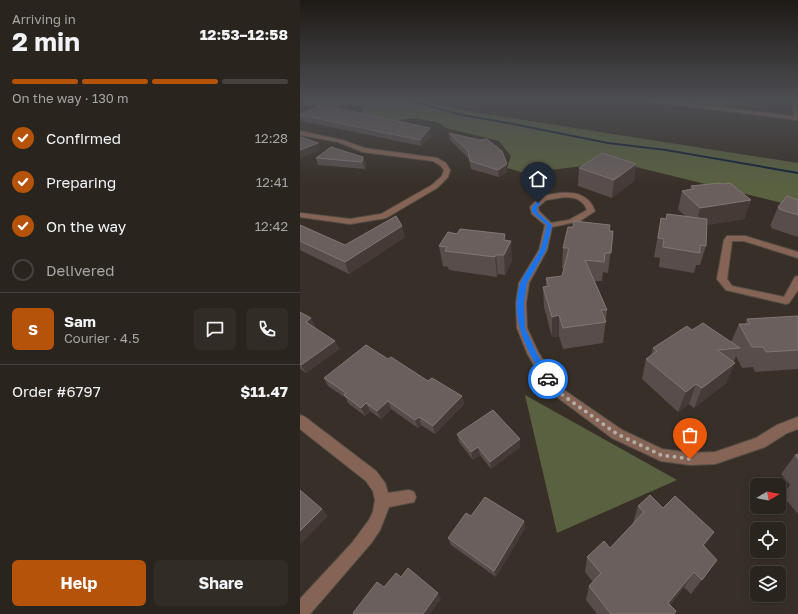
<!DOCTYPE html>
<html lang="en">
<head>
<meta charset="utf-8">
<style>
  body { margin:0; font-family:"Golos Text",sans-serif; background:#322c27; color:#f1f3f6; height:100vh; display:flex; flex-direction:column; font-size:15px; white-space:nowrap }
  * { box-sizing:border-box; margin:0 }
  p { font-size:13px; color:#a5a4a4 }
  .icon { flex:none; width:22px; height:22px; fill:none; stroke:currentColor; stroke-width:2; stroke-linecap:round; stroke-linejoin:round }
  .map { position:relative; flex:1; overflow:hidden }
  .details { display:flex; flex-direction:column; background:#2a241e; width:300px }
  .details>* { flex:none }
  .needle { width:26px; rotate:80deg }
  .fabs { position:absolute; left:450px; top:478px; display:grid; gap:8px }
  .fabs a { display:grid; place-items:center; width:36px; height:36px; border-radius:6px; background:#2a241e; box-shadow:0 2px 10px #0003,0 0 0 1px #46413c; font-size:20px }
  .pin { position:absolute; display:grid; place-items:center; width:34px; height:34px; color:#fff; margin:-41px -17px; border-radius:50% 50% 50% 0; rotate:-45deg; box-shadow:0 0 4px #0007 }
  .pin .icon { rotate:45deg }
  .courier { position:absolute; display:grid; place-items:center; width:40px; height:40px; margin:-20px; border:3px solid #1a73e8; border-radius:50%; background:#fff; color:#222; box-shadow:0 1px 5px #0007 }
  .headline em { font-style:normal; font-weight:700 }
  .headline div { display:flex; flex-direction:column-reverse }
  .headline { display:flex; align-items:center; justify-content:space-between; height:68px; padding:0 12px }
  h1 { font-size:26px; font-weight:700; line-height:30px }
  .bar { display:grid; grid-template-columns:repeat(4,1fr); gap:6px 4px; align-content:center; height:48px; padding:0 12px }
  .bar i { height:5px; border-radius:3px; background:#46413c }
  .bar .current { background:#b45309 }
  .bar p { grid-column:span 4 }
  .line { display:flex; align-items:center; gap:10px; padding:0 12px; border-top:1px solid #46413c }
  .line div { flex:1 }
  .round { display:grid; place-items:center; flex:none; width:42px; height:42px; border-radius:6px; background:#322c27 }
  ol { padding:0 12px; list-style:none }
  li { display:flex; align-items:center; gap:12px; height:44px }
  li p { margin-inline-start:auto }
  li .icon { padding:4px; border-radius:50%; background:#b45309; color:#fff; stroke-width:4 }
  li:last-child { color:#a5a4a4 }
  li i { width:22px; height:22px; border:2px solid #46413c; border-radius:50% }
  .primary-button { display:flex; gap:8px; margin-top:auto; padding:8px 12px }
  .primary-button a { flex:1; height:46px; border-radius:6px; background:#b45309; color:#fff; font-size:16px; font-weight:700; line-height:46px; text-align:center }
  .primary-button a+a { background:#322c27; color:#f1f3f6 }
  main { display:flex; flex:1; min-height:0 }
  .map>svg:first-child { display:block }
</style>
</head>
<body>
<main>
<section class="details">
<div class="headline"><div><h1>2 min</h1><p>Arriving in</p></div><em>12:53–12:58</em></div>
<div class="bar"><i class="current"></i><i class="current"></i><i class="current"></i><i></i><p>On the way · 130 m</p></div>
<ol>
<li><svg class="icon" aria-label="check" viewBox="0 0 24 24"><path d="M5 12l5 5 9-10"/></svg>Confirmed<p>12:28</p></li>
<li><svg class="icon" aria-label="check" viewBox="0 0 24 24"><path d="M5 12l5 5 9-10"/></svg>Preparing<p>12:41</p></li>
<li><svg class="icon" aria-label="check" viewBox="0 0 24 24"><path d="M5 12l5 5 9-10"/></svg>On the way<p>12:42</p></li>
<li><i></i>Delivered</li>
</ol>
<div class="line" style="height:72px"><b class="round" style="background:#b45309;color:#fff">S</b><div><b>Sam</b><p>Courier · 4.5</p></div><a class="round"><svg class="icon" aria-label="chat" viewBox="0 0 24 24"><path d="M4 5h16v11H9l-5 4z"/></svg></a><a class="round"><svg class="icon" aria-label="phone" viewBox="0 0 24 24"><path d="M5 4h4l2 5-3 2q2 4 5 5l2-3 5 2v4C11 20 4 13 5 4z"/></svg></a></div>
<div class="line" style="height:52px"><div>Order #6797</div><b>$11.47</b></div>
<div class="primary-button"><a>Help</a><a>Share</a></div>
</section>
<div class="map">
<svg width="498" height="614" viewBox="0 0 498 614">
  <rect width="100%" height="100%" fill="#383028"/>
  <g fill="#5a6140">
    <path d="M0,100H107L186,114L498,163V207L316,162L225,173L207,168L211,156L199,141L146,128L138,122L114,118L96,121L61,114L64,106L52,104L26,108L0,102Z"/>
    <path d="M225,395L377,480L257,533Z"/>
  </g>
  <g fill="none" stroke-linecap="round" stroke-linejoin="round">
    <path fill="#0f2138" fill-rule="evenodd" d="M98,100H105L119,102L162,114L208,122L308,142L366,149L498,172V174L366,151L308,144L208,124L162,116L119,104Z"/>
    <g stroke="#564f47" stroke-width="2">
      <g id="street">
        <path d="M339,100H355L494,116L492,100H496L498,120Z"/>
        <path d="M0,131L42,140L64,148L137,158L146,163L150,170L148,177L137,188L86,218L50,224L0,217V213L50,219L81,214L132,185L142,176L144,170L141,166L133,161L63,152L38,142L0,135Z"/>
        <path d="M260,193C276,192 289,195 295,211L280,221L252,227L247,250L229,283L226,303L227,328L238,352L261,388L322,430L362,449L390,453L415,452L456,438L477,425L498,417V429L487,433L465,447L415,464L390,465L361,461L312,438L253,394L242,379L227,353L217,328L216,303L219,283L239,250L245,225L232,214L230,207L241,196ZM265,197C276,197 283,200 287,210L269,220L251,223L239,211L238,207L246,200Z"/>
        <path d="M427,236H445L498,252V258L444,241H432L427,279L432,286L484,297L495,277L498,276V290L489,303L486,304L426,290L417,279L424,240Z"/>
        <path d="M0,415L5,417L76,471L85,483L88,493L109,490L114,492L116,497L114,502L89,507L80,530L72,542L10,614H0V599L52,543L69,520L73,512L75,500L73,491L66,481L0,429Z"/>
      </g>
    </g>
    <use href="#street" fill="#856455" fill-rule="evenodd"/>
  </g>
  <g fill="#594d4c">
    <path d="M383,100H456L426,107L386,102Z"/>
    <path d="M0,114L132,135L121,146L1,121L0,118Z"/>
    <path d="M149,133L207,164V172L199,177L171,169L169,159L150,140Z"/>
    <path d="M63,157L66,164L65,169L18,165L16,158Z"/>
    <path d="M336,164L334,181L312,198L278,186L279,168Z"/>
    <path d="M422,184L451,200L444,219L406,225V246L400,265H396L394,273L359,267L360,258L354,257L361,218L366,219L385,216L378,209L382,191L390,189L391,186Z"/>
    <path d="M498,200V237L471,228L472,226H470L478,207Z"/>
    <path d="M0,225L45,245L105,237L49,274L0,250Z"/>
    <path d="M273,227L313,231L308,273L303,272L302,281H295L307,310L303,343L263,349L259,336L252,337L244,307L243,287H246V278L262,276L264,268H262L263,248Z"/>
    <path d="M206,240L212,260L205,275L198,274L197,277L149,270L148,267L143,266L139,246Z"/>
    <path d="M0,312L15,326L14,327L35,341L39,349L6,373L0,369Z"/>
    <path d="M498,316V369L455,372L453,367L442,368L436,356L426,383L394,408L389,404L378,412L342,379L346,359L351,355L353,348L392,330L431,342L439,324H445L447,319Z"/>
    <path d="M88,359L128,381L162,396L164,404L135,434L121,425L118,428L91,409L81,419L70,411L65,416L48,403L46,398L28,386L24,378Z"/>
    <path d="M157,434L220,447L191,469L180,455L173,460L159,442Z"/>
    <path d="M498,454V514L482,495L490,485L481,474L495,455Z"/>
    <path d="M338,506L363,508L414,532L404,547L417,560L391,594L384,587L370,605L374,614H297L286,600L289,586L293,582L285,572L287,557L310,548L333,524V523Z"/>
    <path d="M171,516L224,521L225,528L196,577L151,545L148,538Z"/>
  </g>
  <g fill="#453a36">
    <path d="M431,100H456L426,107L428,101Z"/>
    <path d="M130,128L132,135L121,146L120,140Z"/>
    <path d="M18,143L20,150L0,158V150Z"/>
    <path d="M63,157L66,164L65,169L62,162Z"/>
    <path d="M207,164V172L199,177L198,170Z"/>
    <path d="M336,164L334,181L312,198L314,180Z"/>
    <path d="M451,200L444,219L395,227L400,208Z"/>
    <path d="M102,226L105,237L49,274L45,262Z"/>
    <path d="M205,234L206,250L211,241L212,260L205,275L204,255Z"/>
    <path d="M196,255L198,274L197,277L195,257Z"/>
    <path d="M259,315V336L252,337V317Z"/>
    <path d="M11,318L15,326L10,330L6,322Z"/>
    <path d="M35,341L39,349L6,373L1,365Z"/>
    <path d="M435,363L426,383L394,408L402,388Z"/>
    <path d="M396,384L389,404L378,412L386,392Z"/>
    <path d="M162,396L164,404L135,434L133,426Z"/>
    <path d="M88,401L91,409L81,419L77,411Z"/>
    <path d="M66,403L70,411L65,416L61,408Z"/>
    <path d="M119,417L121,425L118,428L115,420Z"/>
    <path d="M220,439V447L191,469L190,462Z"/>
    <path d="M178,447L180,455L173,460L171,452Z"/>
    <path d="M22,509L28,516L0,545V531Z"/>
    <path d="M224,521L225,528L196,577L194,571Z"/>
    <path d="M414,532L403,549V545Z"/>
    <path d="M394,572L384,587L362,614L368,603Z"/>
    <path d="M138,593L141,599L130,614H123Z"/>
  </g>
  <g fill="#6a5f5d" stroke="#807674">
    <path d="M22,105L130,128L120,140L0,115V114Z"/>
    <path d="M149,133L180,140L187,139L202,151L207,164L198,170L170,161L168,151Z"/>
    <path d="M1,137L18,143L0,150V138Z"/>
    <path d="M31,147L63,157L62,162L16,158Z"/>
    <path d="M302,153L336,164L314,180L279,168Z"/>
    <path d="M420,183L422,184L430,183L451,200L400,208L382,191L394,189L391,186Z"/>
    <path d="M487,196L498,200V215L479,209L480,208L478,207Z"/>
    <path d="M367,214L407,219L406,246L400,245V253L363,247L364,239L358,238L361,218L366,219Z"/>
    <path d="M96,216L102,226L45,262L0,241V225L45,245Z"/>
    <path d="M274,221L310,225L309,231H313L311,253H305L304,262L285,260L307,310H301L306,322L263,328L259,315L252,317L243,287L249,286L246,278L262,276L269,248H263L268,227H273Z"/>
    <path d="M160,229L205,234L204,240L211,241L204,255H196L195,257L145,251L147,247L139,246L148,232L157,234Z"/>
    <path d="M0,312L11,318L6,322L35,341L1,365L0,364Z"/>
    <path d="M498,316V350L466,352L463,347H452L439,324H450L447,319Z"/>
    <path d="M403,323L440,348L417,350L435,363L402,388L396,384L386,392L346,359L357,351L353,348L387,326L392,330Z"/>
    <path d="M66,345L88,359L91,357L128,381L132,378L162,396L133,426L119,417L115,420L88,401L77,411L66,403L61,408L44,395L46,393L24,378Z"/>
    <path d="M193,410L220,439L190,462L178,447L171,452L157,434Z"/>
    <path d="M498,454V459L495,455Z"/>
    <path d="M0,490L22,509L0,531Z"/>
    <path d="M350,495L363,508L375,496L414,532L403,545L417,560L402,580L394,572L368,603L376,611L374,614H311L289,586L301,573L287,557L304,541L310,548L344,512L338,506Z"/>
    <path d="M185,497L224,521L194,571L148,538L166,513L171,516Z"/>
    <path d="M108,568L138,593L123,614H54L53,613L77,582L84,587L96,573L101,577Z"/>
  </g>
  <linearGradient id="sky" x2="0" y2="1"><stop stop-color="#1f1a16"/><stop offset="0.54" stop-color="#4d4e53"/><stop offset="1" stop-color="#4d4e53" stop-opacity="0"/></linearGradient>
  <rect width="498" height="186" fill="url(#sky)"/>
  <path fill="#1a73e8" d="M237,202L241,203L237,207V212L252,225L246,250L227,283L224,303L225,328L236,352L252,379L248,383L246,382C228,351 209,321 220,284C224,273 234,262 239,252C243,244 244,234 247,225L232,212V207Z"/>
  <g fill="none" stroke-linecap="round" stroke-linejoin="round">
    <path stroke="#b4ada7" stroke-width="4" stroke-dasharray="0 7.2" d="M248,379L257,391L317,434L361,455L390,459"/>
  </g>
</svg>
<div class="fabs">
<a><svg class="needle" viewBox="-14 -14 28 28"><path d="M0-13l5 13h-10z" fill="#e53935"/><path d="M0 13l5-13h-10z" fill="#a5a4a4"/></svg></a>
<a><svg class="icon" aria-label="locate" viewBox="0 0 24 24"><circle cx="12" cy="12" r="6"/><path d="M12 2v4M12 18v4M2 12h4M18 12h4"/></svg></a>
<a><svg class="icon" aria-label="layers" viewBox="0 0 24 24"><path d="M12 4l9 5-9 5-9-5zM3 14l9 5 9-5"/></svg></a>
</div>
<div class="pin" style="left:390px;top:459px;background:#ea580c"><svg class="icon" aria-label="bag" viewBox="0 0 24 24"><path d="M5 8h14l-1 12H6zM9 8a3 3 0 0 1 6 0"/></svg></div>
<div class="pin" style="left:238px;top:203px;background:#1f2937"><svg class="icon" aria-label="home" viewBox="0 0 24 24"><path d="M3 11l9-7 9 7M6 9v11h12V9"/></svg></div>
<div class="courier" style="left:248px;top:379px"><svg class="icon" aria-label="car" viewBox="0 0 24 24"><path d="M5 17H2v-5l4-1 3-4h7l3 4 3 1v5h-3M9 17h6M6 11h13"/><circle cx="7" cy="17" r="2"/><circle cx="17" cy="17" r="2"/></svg></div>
</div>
</main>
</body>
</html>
